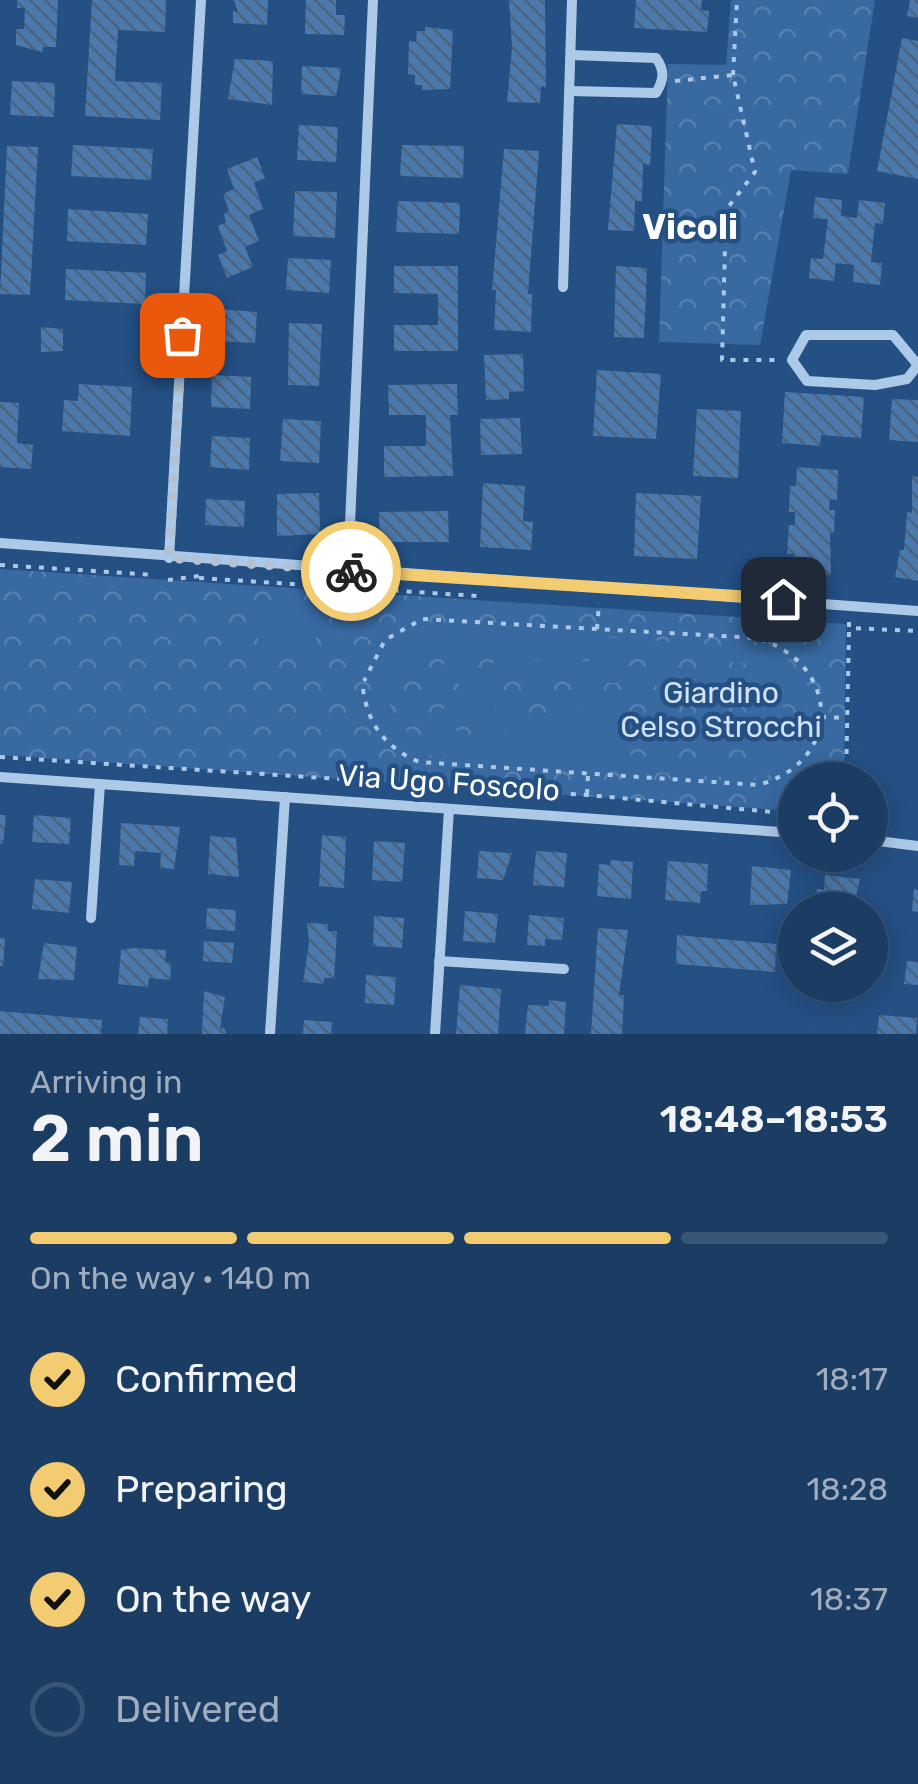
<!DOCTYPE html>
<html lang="en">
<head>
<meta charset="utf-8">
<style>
  body { margin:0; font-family:Rubik,sans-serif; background:#244369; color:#f1f3f6; height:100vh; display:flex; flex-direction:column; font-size:38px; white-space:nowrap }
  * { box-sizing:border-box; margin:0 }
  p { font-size:32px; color:#a0adbe }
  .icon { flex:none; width:55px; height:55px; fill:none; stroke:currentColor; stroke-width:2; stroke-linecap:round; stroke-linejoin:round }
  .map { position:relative; height:1034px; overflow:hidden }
  .sheet { display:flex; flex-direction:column; background:#1b3c63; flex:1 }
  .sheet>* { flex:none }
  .tools { position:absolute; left:778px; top:762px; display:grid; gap:20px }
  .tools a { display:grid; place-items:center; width:110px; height:110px; border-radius:50%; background:#1b3c63; box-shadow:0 5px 25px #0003,0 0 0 2px #395678; font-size:50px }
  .pin { position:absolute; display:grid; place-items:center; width:85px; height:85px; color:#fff; margin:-42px; border-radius:20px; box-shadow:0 5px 15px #0006 }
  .courier { position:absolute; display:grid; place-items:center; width:100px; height:100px; margin:-50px; border:8px solid #f3cb70; border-radius:50%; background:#fff; color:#222; box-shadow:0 2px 12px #0007 }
  .summary em { font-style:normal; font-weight:600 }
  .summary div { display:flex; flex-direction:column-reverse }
  .summary { display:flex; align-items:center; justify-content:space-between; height:170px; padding:0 30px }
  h1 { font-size:65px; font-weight:600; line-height:75px }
  .bar { display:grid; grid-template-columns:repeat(4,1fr); gap:15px 10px; align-content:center; height:120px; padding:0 30px }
  .bar i { height:12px; border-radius:8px; background:#395678 }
  .bar .on { background:#f3cb70 }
  .bar p { grid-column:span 4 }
  ol { padding:0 30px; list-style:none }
  li { display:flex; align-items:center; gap:30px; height:110px }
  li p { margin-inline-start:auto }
  li .icon { padding:10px; border-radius:50%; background:#f3cb70; color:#111; stroke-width:4 }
  li:last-child { color:#a0adbe }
  li i { width:55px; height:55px; border:5px solid #395678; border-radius:50% }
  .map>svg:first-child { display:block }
</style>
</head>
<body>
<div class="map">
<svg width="918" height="1034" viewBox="0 0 918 1034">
  <defs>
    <pattern id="forest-crowns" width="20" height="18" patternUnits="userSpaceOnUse" patternTransform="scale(2.5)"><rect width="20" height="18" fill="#3869a1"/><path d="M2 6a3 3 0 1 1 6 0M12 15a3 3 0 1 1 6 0" fill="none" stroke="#5680af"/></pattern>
    <pattern id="building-back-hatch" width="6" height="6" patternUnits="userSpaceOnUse" patternTransform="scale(2.5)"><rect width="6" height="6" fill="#4c79ac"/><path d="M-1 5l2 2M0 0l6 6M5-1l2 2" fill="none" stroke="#4c627c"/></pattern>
  </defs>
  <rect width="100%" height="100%" fill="#245084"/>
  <g fill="url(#forest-crowns)">
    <path d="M731,0H875L848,174L791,170L760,345L659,342L668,64L726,65Z"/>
    <path d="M0,569L846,624L844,780H795V811L0,755Z"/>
  </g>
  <g fill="#3869a1" fill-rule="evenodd">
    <path d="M260,609L318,614L314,657L257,653Z"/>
    <path d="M429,625L774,649C836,690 826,767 750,779L416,754C354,724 358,640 429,625ZM445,641L443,674L469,691V695L444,707L436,728L439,739C376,742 366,653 445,641ZM468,645L589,652V662L502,658L474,673L459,662L461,650ZM602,653L760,664C779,672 796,688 797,710C798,732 780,756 758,762C730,768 629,754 594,751L595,741L758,751C792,733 791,701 765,678L601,663ZM508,675L587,680L575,700L584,722L496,711L489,695L497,678ZM600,682L751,692L766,703C769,717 767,728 754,734L597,723L611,704ZM470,713L497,734L582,739V750L467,742L460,739L454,724Z"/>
  </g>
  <g fill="url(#building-back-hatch)">
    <path d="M17,0H58L56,47H43L42,52L16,45V29H24L25,8H17Z"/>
    <path d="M92,0H166L165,32L118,30L115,81L162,83L160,120L85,116Z"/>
    <path d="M234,0H268L267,25L233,23V11L238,12Z"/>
    <path d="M306,0H336V15H345L344,35L305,34Z"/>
    <path d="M509,0H545L546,87L541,86L540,103L507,102L512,47Z"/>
    <path d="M636,0H702L701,10L709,11L707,32L634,28Z"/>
    <path d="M910,0H918V18L907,16Z"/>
    <path d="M425,27L453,30L450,89L422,90V85H415V75L408,74L409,41L416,42L417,31H425Z"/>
    <path d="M902,38L918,41V179L877,171Z"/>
    <path d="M235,59L273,61L272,105L228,99Z"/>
    <path d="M302,66L341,68L336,96L301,94Z"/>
    <path d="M12,81L55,83L54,117L10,115Z"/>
    <path d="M617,124L652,126L650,165L643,164L642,201H635L634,231L608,230Z"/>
    <path d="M299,125L338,127L336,162L297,160Z"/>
    <path d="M73,145L153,149L151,180L71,176Z"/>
    <path d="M402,145L464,146L463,178L400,176Z"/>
    <path d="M7,146L38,147L30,295L0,294Z"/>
    <path d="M504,149L539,151L528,294H532L531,332L494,330L496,290H492Z"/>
    <path d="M257,157L265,178L254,183L263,209L249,215L259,241L245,247L253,267L227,278L218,255L227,251L218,226L226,222L224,214L229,211L223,194L234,189L227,169Z"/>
    <path d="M295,191L337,192L335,238L293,236Z"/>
    <path d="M815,197L842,200L841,216L857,218L859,200L885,203L883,224L875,223L871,262L882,263L880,285L853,282L854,265L836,263L834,281L809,278L811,258L823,259L828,219L813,218Z"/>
    <path d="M398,201L460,203L459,234L396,232Z"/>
    <path d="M68,209L148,214L146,245L67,241Z"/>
    <path d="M288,258L331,260L329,293L286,290Z"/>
    <path d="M394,266H458V351H394V325H438V294L394,293Z"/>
    <path d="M616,266L647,268L644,338L614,337Z"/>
    <path d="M66,269L146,273L145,304L65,300Z"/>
    <path d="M218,309L257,312L255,343L216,341Z"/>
    <path d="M289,323L322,324L319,386L288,385Z"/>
    <path d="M41,327L63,329V351L41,352Z"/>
    <path d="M523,354L524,391L509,392V399L486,400L484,355Z"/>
    <path d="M597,370L661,374L656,439L593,436Z"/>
    <path d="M212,375L251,377L250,409L211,407Z"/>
    <path d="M79,384L132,387L130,436L62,431L64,400L78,401Z"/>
    <path d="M457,384L458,415H450L453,476L384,477V446H426V415H389L388,385Z"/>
    <path d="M785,392L864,397L861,438L821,435L820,446L782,443Z"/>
    <path d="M892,399L918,400V442L889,440Z"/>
    <path d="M0,402L19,403L17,443L33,445L31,469L0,467Z"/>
    <path d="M697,409L741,411L738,478L693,476Z"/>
    <path d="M520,418L522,454L481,455L480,419Z"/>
    <path d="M283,419L321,421L319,463L280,461Z"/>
    <path d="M212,436L250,438L249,470L210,467Z"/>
    <path d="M797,467L838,470L837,500L830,499L829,510H835L834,533H830L831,575L793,573L794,554H787L789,525H795V512H789L790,486H796Z"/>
    <path d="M912,476L918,477V581L895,577L900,550H904L907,512L912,513Z"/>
    <path d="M483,483L525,486L523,521L533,522L531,550L480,547Z"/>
    <path d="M319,493L320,534L277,536V494Z"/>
    <path d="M636,493L701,496L697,559L634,556Z"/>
    <path d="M206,499L245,501L244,527L205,525Z"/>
    <path d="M448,511L449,542H380L379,512Z"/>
    <path d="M0,815H6L3,844H0Z"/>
    <path d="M34,815L71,818L69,844L32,842Z"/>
    <path d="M121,823L180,827L174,869L160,868L161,853L135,851L134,866L119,865Z"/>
    <path d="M322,835L346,837L344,888L319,886Z"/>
    <path d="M210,836L236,838L239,877L208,874Z"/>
    <path d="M374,841L405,843L402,882L372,880Z"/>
    <path d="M479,851L512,853L503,880L477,878Z"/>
    <path d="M536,851L567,853L564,887L533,885Z"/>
    <path d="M611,860L633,862L631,899L597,896L599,864L610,865Z"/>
    <path d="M668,861L708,864L707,891H701L700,903L665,900Z"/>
    <path d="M752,866L791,870L787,904L750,905Z"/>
    <path d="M825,875L860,879L853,910H815L817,889L824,890Z"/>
    <path d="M35,879L72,882L69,913L32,909Z"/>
    <path d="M914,889L918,890V912L912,911Z"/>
    <path d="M207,908L236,910L235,931L206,929Z"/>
    <path d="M465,911L498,914L495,943L463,941Z"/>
    <path d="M529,915L564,918L562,940L545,939V946L527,945Z"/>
    <path d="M374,916L404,918L402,948L373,946Z"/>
    <path d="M307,923L328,924V931H337L334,978H324V984L303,982L309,943Z"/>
    <path d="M598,928L628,930L619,995H624L622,1034H591Z"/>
    <path d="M677,935L776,944L775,972L676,964Z"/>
    <path d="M0,938L5,939L3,966H0Z"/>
    <path d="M204,941L234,943L232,963L203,961Z"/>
    <path d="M44,943L77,947L74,980L38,979Z"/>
    <path d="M134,948L166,950L165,962L171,963L170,980L149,978L148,987L118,984L121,950Z"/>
    <path d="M907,961L918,962V985L904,984Z"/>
    <path d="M366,975L396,977L394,1005L365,1003Z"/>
    <path d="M460,985L501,989L498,1034H456Z"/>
    <path d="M204,991L225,997L220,1028L225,1029L226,1034H202Z"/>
    <path d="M549,1000L566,1002L564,1034H525L528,1005L549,1006Z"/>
    <path d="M0,1011L102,1020L101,1034H0Z"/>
    <path d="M879,1015L917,1018L916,1034H877Z"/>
    <path d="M140,1017L168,1019L167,1034H138Z"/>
    <path d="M304,1020L332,1022L331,1034H303Z"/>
  </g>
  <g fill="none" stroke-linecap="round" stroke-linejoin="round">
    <g stroke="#adc9e8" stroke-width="4" stroke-dasharray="5 8" stroke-linecap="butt">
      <path d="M733,75L737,0"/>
      <path d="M675,81L733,75L755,172L726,210L722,360H777"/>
      <path d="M0,565L155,575"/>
      <path d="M199,578L478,596"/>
      <path d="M168,580L199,576"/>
      <path d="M849,622V628L918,631"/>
      <path d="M597,629L599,603"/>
      <path d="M363,689C368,725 386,748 419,762L758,785C844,762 841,662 756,638L422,619L385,640L364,681"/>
      <path d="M821,717L846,718"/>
      <path d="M0,757L587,795L795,814"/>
      <path d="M846,780L849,630"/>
      <path d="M587,794L588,774"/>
    </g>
    <g stroke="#adc9e8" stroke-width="10">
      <path d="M570,91L656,93C664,80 665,70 656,58L571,55"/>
      <path d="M563,287L572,0"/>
      <path d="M918,365L893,335H806L792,360L807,381L875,385L907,379L918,365V363"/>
      <path d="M0,543L918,611"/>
      <path d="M169,558L201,0"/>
      <path d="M348,570L373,0"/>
      <path d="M0,777L795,833"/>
      <path d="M870,840L918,846"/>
      <path d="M91,918L100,784"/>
      <path d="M439,961L564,969"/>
      <path d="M270,1034L285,797"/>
      <path d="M435,1034L449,809"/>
    </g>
  </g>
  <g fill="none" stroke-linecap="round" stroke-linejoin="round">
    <path stroke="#b2c2d4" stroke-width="10" stroke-dasharray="0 18" d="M182,335L169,558L351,571"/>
    <path stroke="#f3cb70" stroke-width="12" d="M351,571L783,599"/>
  </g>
  <g text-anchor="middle" stroke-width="9" stroke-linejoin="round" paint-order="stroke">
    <g font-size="30" fill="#d1e2f6" stroke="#245084">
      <text x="721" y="703">Giardino<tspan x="721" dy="34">Celso Strocchi</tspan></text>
    </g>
    <g font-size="30" fill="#fff" stroke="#245084">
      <text transform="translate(449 783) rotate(4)" y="10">Via Ugo Foscolo</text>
    </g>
    <g font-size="35" font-weight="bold" fill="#fff" stroke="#245084">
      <text x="690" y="239">Vicoli</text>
    </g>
  </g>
</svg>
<div class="tools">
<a><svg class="icon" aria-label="locate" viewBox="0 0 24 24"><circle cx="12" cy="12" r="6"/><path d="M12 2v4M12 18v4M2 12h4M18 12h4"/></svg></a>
<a><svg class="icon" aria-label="layers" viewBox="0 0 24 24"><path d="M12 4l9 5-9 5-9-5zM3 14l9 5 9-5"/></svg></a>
</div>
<div class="pin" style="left:182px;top:335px;background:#ea580c"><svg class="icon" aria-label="bag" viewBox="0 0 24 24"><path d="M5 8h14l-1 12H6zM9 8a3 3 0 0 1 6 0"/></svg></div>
<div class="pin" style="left:783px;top:599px;background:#1f2937"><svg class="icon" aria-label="home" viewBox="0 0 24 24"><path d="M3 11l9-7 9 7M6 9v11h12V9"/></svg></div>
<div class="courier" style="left:351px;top:571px"><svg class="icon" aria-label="bike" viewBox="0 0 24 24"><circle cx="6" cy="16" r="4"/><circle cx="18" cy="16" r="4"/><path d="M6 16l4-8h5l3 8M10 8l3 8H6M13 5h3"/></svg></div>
</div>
<section class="sheet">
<div class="summary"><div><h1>2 min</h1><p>Arriving in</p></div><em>18:48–18:53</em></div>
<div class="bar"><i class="on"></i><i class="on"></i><i class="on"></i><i></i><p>On the way · 140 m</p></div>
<ol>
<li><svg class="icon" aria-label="check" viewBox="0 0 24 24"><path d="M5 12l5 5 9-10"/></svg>Confirmed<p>18:17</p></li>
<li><svg class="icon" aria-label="check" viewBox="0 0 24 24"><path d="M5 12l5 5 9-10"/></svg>Preparing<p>18:28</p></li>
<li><svg class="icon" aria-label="check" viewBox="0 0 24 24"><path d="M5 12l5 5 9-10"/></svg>On the way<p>18:37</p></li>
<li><i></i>Delivered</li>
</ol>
</section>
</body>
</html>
